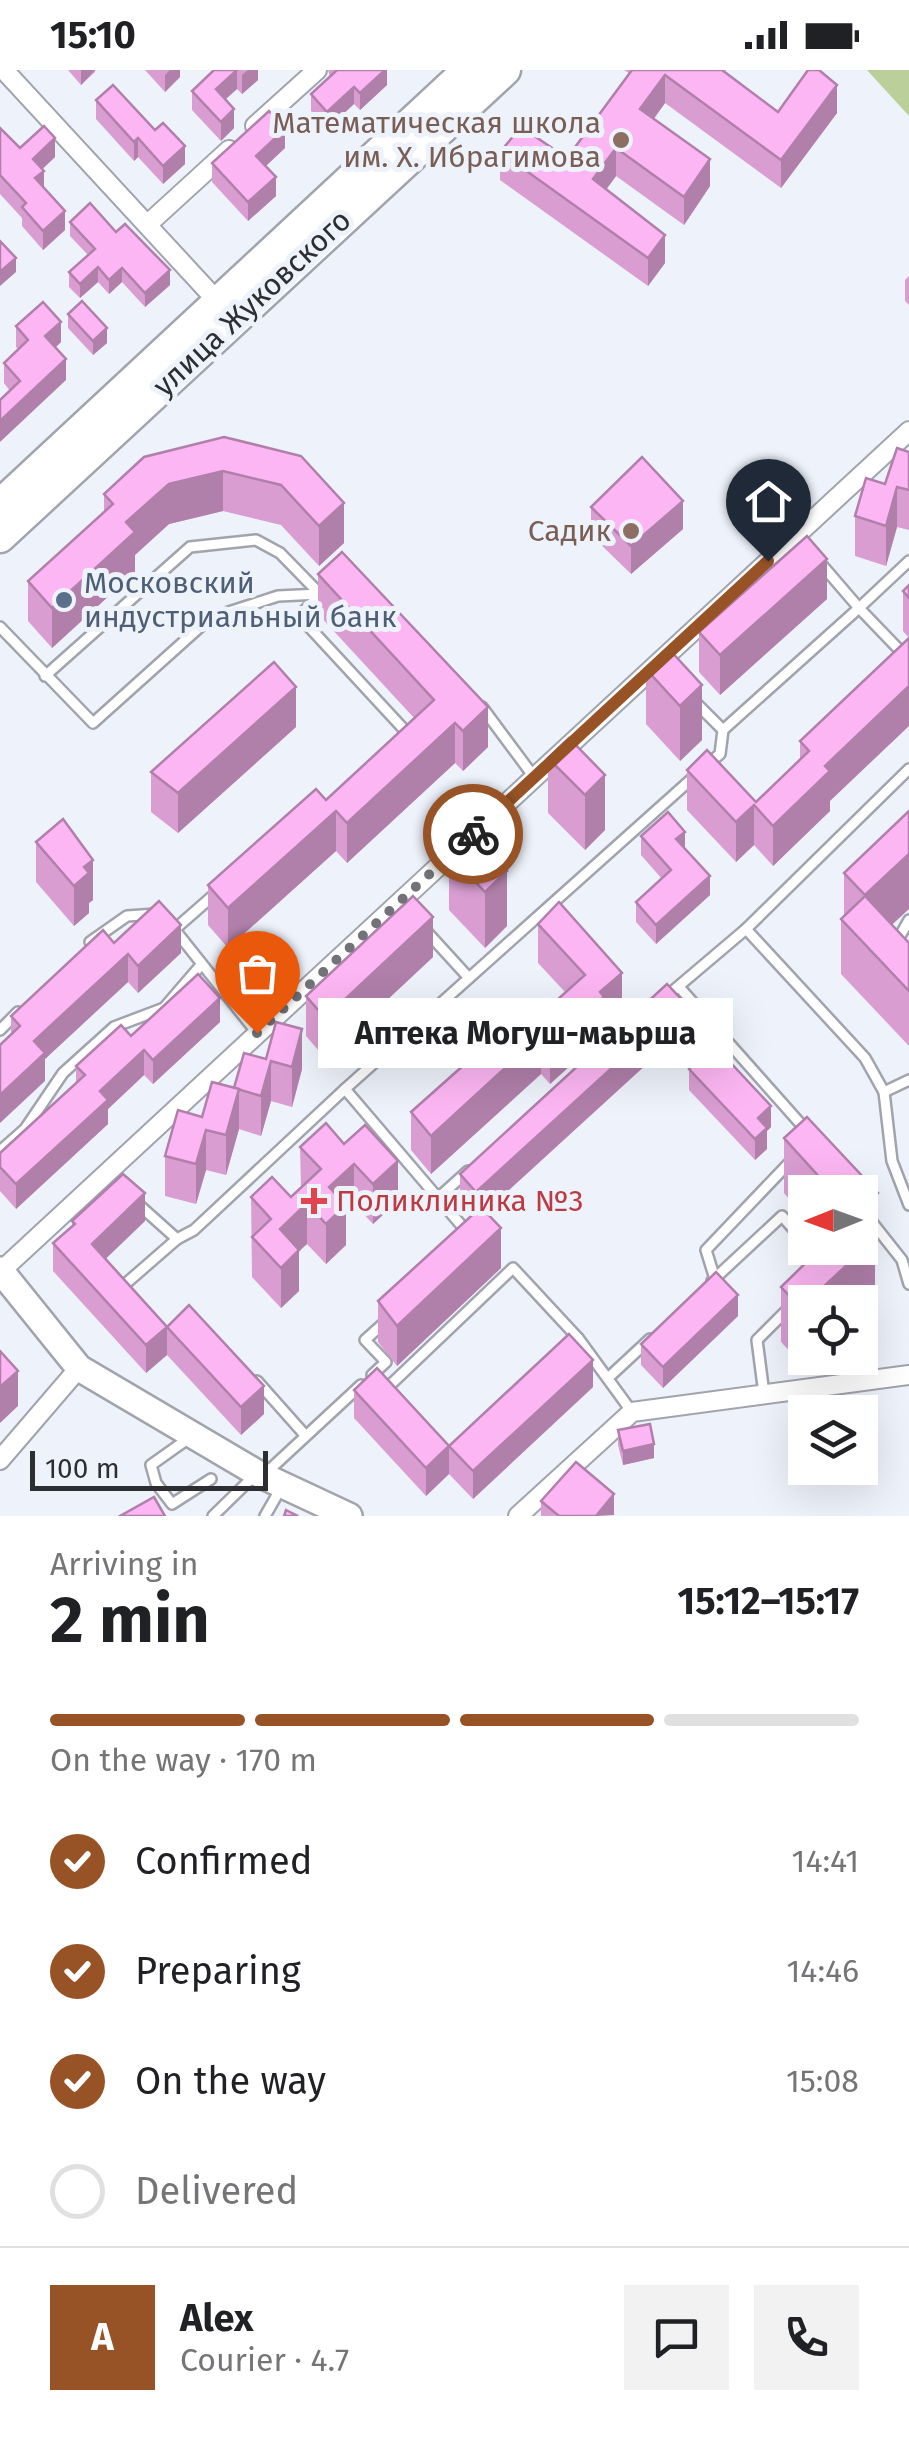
<!DOCTYPE html>
<html lang="en">
<head>
<meta charset="utf-8">
<style>
  body { margin:0; font-family:"Fira Sans",sans-serif; background:#f2f2f2; color:#202124; height:100vh; display:flex; flex-direction:column; font-size:38px; white-space:nowrap }
  * { box-sizing:border-box; margin:0 }
  p { font-size:32px; color:#757577 }
  .icon { flex:none; width:55px; height:55px; fill:none; stroke:currentColor; stroke-width:2; stroke-linecap:round; stroke-linejoin:round }
  .map { position:relative; height:1446px; overflow:hidden }
  .panel { display:flex; flex-direction:column; background:#fff; flex:1 }
  .panel>* { flex:none }
  .needle { width:65px; rotate:269deg }
  .controls { position:absolute; left:788px; top:1105px; display:grid; gap:20px }
  .controls a { display:grid; place-items:center; width:90px; height:90px; border-radius:0px; background:#fff; box-shadow:0 10px 40px #0002; font-size:50px }
  .scale { position:absolute; left:30px; bottom:25px; width:238px; box-sizing:border-box; padding-left:10px; border:5px solid #2d2e32; border-top:0; font-size:28px; line-height:35px; white-space:nowrap; color:#2d2e32; -webkit-text-stroke:8px #eef2fb; paint-order:stroke }
  .pin { position:absolute; display:grid; place-items:center; width:85px; height:85px; color:#fff; margin:-102px -42px; border-radius:50% 50% 50% 0; rotate:-45deg; box-shadow:0 0 10px #0007 }
  .pin .icon { rotate:45deg }
  .courier { position:absolute; display:grid; place-items:center; width:100px; height:100px; margin:-50px; border:8px solid #975326; border-radius:50%; background:#fff; color:#222; box-shadow:0 2px 12px #0007 }
  .bubble { position:absolute; height:70px; border-radius:0px; background:#fff; box-shadow:0 10px 40px #0002; font-size:32px; font-weight:700; line-height:70px; text-align:center }
  .head em { font-style:normal; font-weight:700 }
  .head div { display:flex; flex-direction:column-reverse }
  .head { display:flex; align-items:center; justify-content:space-between; height:170px; padding:0 50px }
  h1 { font-size:65px; font-weight:700; line-height:75px }
  .bar { display:grid; grid-template-columns:repeat(4,1fr); gap:15px 10px; align-content:center; height:120px; padding:0 50px }
  .bar i { height:12px; border-radius:8px; background:#e0e0e0 }
  .bar .selected { background:#975326 }
  .bar p { grid-column:span 4 }
  .line { display:flex; align-items:center; gap:25px; padding:0 50px; border-top:2px solid #e0e0e0 }
  .line div { flex:1 }
  .round { display:grid; place-items:center; flex:none; width:105px; height:105px; border-radius:0px; background:#f2f2f2 }
  ol { padding:0 50px; list-style:none }
  li { display:flex; align-items:center; gap:30px; height:110px }
  li p { margin-inline-start:auto }
  li .icon { padding:10px; border-radius:50%; background:#975326; color:#fff; stroke-width:4 }
  li:last-child { color:#757577 }
  li i { width:55px; height:55px; border:5px solid #e0e0e0; border-radius:50% }
  .status { display:flex; justify-content:space-between; align-items:center; height:70px; padding:0 50px; background:#fff; direction:ltr }
  .status svg { height:28px; fill:currentColor }
  .map>svg:first-child { display:block }
</style>
</head>
<body>
<div class="status"><b>15:10</b><svg viewBox="0 0 49 12"><path d="M0 12V9h3v3zM5 12V6h3v6zM10 12V3h3v9zM15 12V0h3v12zM26 1h20v11H26zM47 4h2v5h-2z"/></svg></div>
<div class="map">
<svg width="909" height="1446" viewBox="0 0 909 1446">
  <rect width="100%" height="100%" fill="#eef2fb"/>
  <path fill="#bacf9a" d="M867,0H909V46Z"/>
  <g fill="none" stroke-linecap="round" stroke-linejoin="round">
    <g stroke="#a1a4ad" stroke-width="14">
      <g id="lane">
        <path d="M909,491L859,538L909,590"/>
        <path d="M324,521L299,546L410,666"/>
        <path d="M0,557L93,653L210,548L278,526L320,524"/>
        <path d="M45,606L190,477L256,470L280,483L320,524"/>
        <path d="M697,634L723,660"/>
        <path d="M482,637L534,707"/>
        <path d="M707,695L720,684L723,660L859,538L822,495"/>
        <path d="M175,859L215,824"/>
        <path d="M746,859L865,988L884,1022L892,1091L909,1135"/>
        <path d="M175,860L257,963"/>
        <path d="M427,862L469,908"/>
        <path d="M90,872L127,846L156,844"/>
        <path d="M896,873L909,850"/>
        <path d="M680,918L806,1060"/>
        <path d="M667,926L746,859L909,699"/>
        <path d="M0,960L18,942"/>
        <path d="M345,1019L438,1128"/>
        <path d="M884,1022L909,1010"/>
        <path d="M0,1081L25,1059L63,1003L114,957L164,938L201,895"/>
        <path d="M138,1134L177,1169"/>
        <path d="M860,1137L902,1190L909,1214"/>
        <path d="M467,1162L438,1128L468,1101"/>
        <path d="M715,1209L706,1180L789,1093"/>
        <path d="M712,1211L782,1146L805,1172"/>
        <path d="M126,1221L123,1216L177,1169L194,1160L345,1019L696,705"/>
        <path d="M566,1279L578,1268L632,1342"/>
        <path d="M372,1305L386,1292L365,1270L384,1253"/>
        <path d="M608,1308L650,1269"/>
        <path d="M257,1311L305,1365"/>
        <path d="M386,1319L513,1198L578,1268"/>
        <path d="M764,1324L757,1270L787,1240"/>
        <path d="M189,1368L151,1395L156,1413L172,1434L211,1409"/>
        <path d="M266,1403L361,1315"/>
        <path d="M213,1446L254,1406"/>
        <path d="M265,1446L281,1418"/>
      </g>
    </g>
    <g stroke="#a1a4ad" stroke-width="22">
      <g id="street">
        <path d="M4,0L219,233"/>
        <path d="M255,56L317,0"/>
        <path d="M148,154L229,80"/>
        <path d="M1,1201L909,361"/>
        <path d="M0,1390L79,1298"/>
        <path d="M518,1446L632,1342L909,1305"/>
      </g>
    </g>
    <g stroke="#a1a4ad" stroke-width="30">
      <path id="secondary" d="M0,1200L79,1298L257,1403L349,1446"/>
    </g>
    <g stroke="#a1a4ad" stroke-width="35">
      <g id="primary">
        <path d="M0,435L468,0"/>
        <path d="M0,467L505,0"/>
      </g>
    </g>
    <use href="#lane" stroke="#fff" stroke-width="9"/>
    <use href="#street" stroke="#fff" stroke-width="18"/>
    <use href="#secondary" stroke="#fff" stroke-width="25"/>
    <use href="#primary" stroke="#fff" stroke-width="30"/>
  </g>
  <g fill="#d99dd1">
    <path d="M68,0H95V2L81,15Z"/>
    <path d="M145,0H180V7L165,22Z"/>
    <path d="M214,0H258V10L242,24L237,19L225,29L234,58L221,71L192,40V21Z"/>
    <path d="M328,0H387V15L360,40L354,34L327,59L311,41V24L330,7Z"/>
    <path d="M624,0H726L725,2L778,42L837,43L781,118L665,33L654,49L710,116L684,155L616,106L606,120L665,193L648,216L500,110V82L567,88L629,3Z"/>
    <path d="M96,30L185,94L163,114L138,87L134,91L96,49Z"/>
    <path d="M0,58L20,78L55,87L42,99L44,118L65,160L43,180L22,156V148L0,124Z"/>
    <path d="M285,78L266,96L276,126L248,151L212,112V93Z"/>
    <path d="M70,152L116,162L170,215L145,237L122,212L109,224L98,212L80,228L69,217V202L88,185L70,166Z"/>
    <path d="M909,206V235L905,231V210Z"/>
    <path d="M68,244L107,273L93,285L68,258Z"/>
    <path d="M16,256L61,272L56,277L66,310L10,321L4,313V293L18,279L16,277Z"/>
    <path d="M909,382V460L897,457L886,496L855,486V446L885,414Z"/>
    <path d="M301,386L344,473L319,496L281,455L223,441L169,454L135,485V502L52,578L28,551V511L104,443V424Z"/>
    <path d="M591,437L683,459L631,504L591,465Z"/>
    <path d="M318,504L488,677L463,701L455,693L347,793L336,781L228,878L208,855V815L326,730L415,649L318,544Z"/>
    <path d="M909,515V568L903,561V521Z"/>
    <path d="M827,529L720,625L699,602V562Z"/>
    <path d="M909,568L830,731V741L773,796L754,775L736,792L687,740V700L756,732L800,689V671Z"/>
    <path d="M668,578L702,670L680,691L646,654V599Z"/>
    <path d="M296,657L178,763L151,742V702Z"/>
    <path d="M569,668L605,760L585,780L548,743V688Z"/>
    <path d="M472,764L507,856L485,878L449,840V784Z"/>
    <path d="M641,766L685,778L710,825L656,874L636,852V832L662,809L641,785Z"/>
    <path d="M36,772L93,830L89,833V843L74,856L36,812Z"/>
    <path d="M844,803L909,873V976L841,904V849L844,846Z"/>
    <path d="M538,854L622,941L604,957V965L550,1014L541,1004L431,1104L411,1080V1042L528,956L565,922L538,893Z"/>
    <path d="M114,873L181,883L138,923L128,912L45,989V1011L11,964V946Z"/>
    <path d="M433,887L325,988L306,966V926Z"/>
    <path d="M220,952L153,1014L144,1005L108,1039V1054L16,1139L0,1121V1083L76,1013V996L131,966Z"/>
    <path d="M684,960L486,1141L501,1198L397,1296L378,1272V1231L472,1145L460,1132V1104Z"/>
    <path d="M244,983L302,999L292,1037L271,1031L261,1066L239,1059L226,1105L206,1100L196,1134L165,1126V1086L202,1047L234,1018Z"/>
    <path d="M689,999L771,1057L767,1061V1079L755,1090L689,1020Z"/>
    <path d="M807,1047L878,1123V1178L875,1181V1224L860,1238V1232H805V1288H807L801,1293L781,1272V1217L821,1178H860V1122H805V1147L784,1123V1068Z"/>
    <path d="M326,1053L398,1131L373,1154L354,1134L346,1141V1175L326,1194L307,1174L299,1180V1221L281,1238L252,1207L251,1127H291L301,1118L300,1077Z"/>
    <path d="M72,1151H145L105,1189L167,1257L264,1344L241,1365L167,1285L146,1303L53,1201V1173L72,1157Z"/>
    <path d="M738,1246L663,1318L641,1295V1274Z"/>
    <path d="M593,1317L473,1429L449,1404L426,1426L354,1348V1320L449,1376Z"/>
    <path d="M618,1360L654,1388L623,1395L618,1375Z"/>
    <path d="M541,1431L614,1445L541,1446Z"/>
  </g>
  <g fill="#b07faa">
    <path d="M81,0H95L81,15Z"/>
    <path d="M170,0H180V7L165,22V5Z"/>
    <path d="M237,0V19L216,38V19Z"/>
    <path d="M248,0H258V10L242,24V5Z"/>
    <path d="M385,0H387V15L360,40V23Z"/>
    <path d="M665,5V33L640,67V39Z"/>
    <path d="M837,15V43L781,118V90Z"/>
    <path d="M354,17V34L327,59V42Z"/>
    <path d="M234,39V58L221,71V52Z"/>
    <path d="M285,59V78L256,105V86Z"/>
    <path d="M55,68V87L33,108V89Z"/>
    <path d="M138,68V87L134,91V72Z"/>
    <path d="M185,76V94L163,114V96Z"/>
    <path d="M616,78V106L593,137V109Z"/>
    <path d="M710,89V116L684,155V127Z"/>
    <path d="M44,101V120L35,108Z"/>
    <path d="M276,107V126L248,151V132Z"/>
    <path d="M65,141V160L43,180V161Z"/>
    <path d="M665,165V193L648,216V188Z"/>
    <path d="M16,188V202L0,216V202Z"/>
    <path d="M98,197V212L80,228V214Z"/>
    <path d="M122,198V212L109,224V210Z"/>
    <path d="M170,200V215L145,237V223Z"/>
    <path d="M61,252V272L45,287V266Z"/>
    <path d="M107,258V273L93,285V271Z"/>
    <path d="M66,289V310L0,372V351Z"/>
    <path d="M223,401V441L169,454L135,485V502L52,578V538L126,452L169,414Z"/>
    <path d="M897,417V457L886,496V456Z"/>
    <path d="M683,431V459L631,504V476Z"/>
    <path d="M344,433V473L319,496V456Z"/>
    <path d="M827,489V529L720,625V585Z"/>
    <path d="M702,615V670L680,691V636Z"/>
    <path d="M909,616V656L830,731V741L773,796V756L825,696Z"/>
    <path d="M296,617V657L178,763V723Z"/>
    <path d="M488,637V677L463,701V661Z"/>
    <path d="M455,653V693L347,793V753Z"/>
    <path d="M605,705V760L585,780V725Z"/>
    <path d="M754,735V775L736,792V752Z"/>
    <path d="M336,741V781L228,878V838Z"/>
    <path d="M685,762V781L676,769Z"/>
    <path d="M909,784V839L868,877L865,825Z"/>
    <path d="M93,790V830L89,833V843L74,856V816L84,797Z"/>
    <path d="M507,801V856L485,878V822Z"/>
    <path d="M710,806V825L656,874V855Z"/>
    <path d="M433,847V887L325,988V948Z"/>
    <path d="M181,855V883L138,923V896Z"/>
    <path d="M128,884V912L45,989V1011L0,1053V1025L34,971Z"/>
    <path d="M622,903V941L604,957V965L550,1014V976L600,922Z"/>
    <path d="M220,928V952L153,1014V990Z"/>
    <path d="M684,932V960L476,1150V1122Z"/>
    <path d="M302,959V999L292,1037V997Z"/>
    <path d="M541,965V1004L431,1104V1066Z"/>
    <path d="M144,980V1005L108,1039V1054L16,1139V1114L100,1021Z"/>
    <path d="M271,991V1031L261,1066V1026Z"/>
    <path d="M239,1019V1059L226,1105V1065Z"/>
    <path d="M771,1036V1057L767,1061V1079L755,1090V1069L758,1048Z"/>
    <path d="M206,1060V1100L196,1134V1094Z"/>
    <path d="M398,1091V1131L373,1154V1114Z"/>
    <path d="M354,1094V1134L346,1141V1175L326,1194V1154L329,1117Z"/>
    <path d="M145,1123V1151L92,1202V1174Z"/>
    <path d="M878,1123V1178L875,1181V1224L860,1238V1232H807L860,1178V1140Z"/>
    <path d="M307,1133V1174L280,1199V1159Z"/>
    <path d="M501,1158V1198L397,1296V1256Z"/>
    <path d="M299,1180V1221L281,1238V1198Z"/>
    <path d="M738,1225V1246L663,1318V1297Z"/>
    <path d="M805,1234V1288H807L801,1293V1238Z"/>
    <path d="M167,1257V1285L146,1303V1275Z"/>
    <path d="M593,1290V1317L473,1429V1401Z"/>
    <path d="M18,1301V1336L0,1353V1317Z"/>
    <path d="M264,1316V1344L241,1365V1337Z"/>
    <path d="M654,1374V1388L623,1395V1381Z"/>
    <path d="M449,1376V1404L426,1426V1398Z"/>
    <path d="M614,1424V1445L596,1446Z"/>
  </g>
  <g fill="#fcb6f3" stroke="#b07faa" stroke-width="2.5">
    <path d="M214,0H237L216,19L234,39L221,52L192,21Z"/>
    <path d="M337,0H385L360,23L354,17L327,42L311,24Z"/>
    <path d="M632,0H722L778,42L808,0H819L837,15L781,90L665,5L640,39L710,89L684,127L616,78L593,109L665,165L648,188L500,82L521,57L567,88Z"/>
    <path d="M113,15L155,60L163,53L185,76L163,96L138,68L134,72L96,30Z"/>
    <path d="M269,41L285,59L256,86L276,107L248,132L212,93Z"/>
    <path d="M44,56L55,68L33,89L44,101L35,108L65,141L43,161L22,137L26,133L0,105V58L20,78Z"/>
    <path d="M90,133L116,162L125,154L170,200L145,223L122,198L109,210L98,197L80,214L69,202L95,179L70,152Z"/>
    <path d="M0,171L16,188L0,202Z"/>
    <path d="M82,231L107,258L93,271L68,244Z"/>
    <path d="M43,232L61,252L45,266L66,289L0,351V330L20,311L4,293L28,270L16,256Z"/>
    <path d="M224,367L301,386L344,433L319,456L281,415L223,401L169,414L126,452L135,462L52,538L28,511L113,434L104,424L144,387Z"/>
    <path d="M897,378L909,382V420L897,417L886,456L855,446L866,408L885,414Z"/>
    <path d="M642,387L683,431L631,476L591,437Z"/>
    <path d="M807,466L827,489L720,585L699,562Z"/>
    <path d="M342,482L488,637L463,661L455,653L347,753L336,741L228,838L208,815L316,719L326,730L434,630L318,504Z"/>
    <path d="M909,515V528L903,521Z"/>
    <path d="M909,568V616L825,696L830,701L773,756L754,735L736,752L687,700L707,680L756,732L809,681L800,671Z"/>
    <path d="M668,578L702,615L680,636L646,599Z"/>
    <path d="M274,592L296,617L178,723L151,702Z"/>
    <path d="M569,668L605,705L585,725L548,688Z"/>
    <path d="M909,741V784L865,825L844,803Z"/>
    <path d="M668,742L685,762L676,769L710,806L656,855L636,832L671,800L641,766Z"/>
    <path d="M63,749L93,790L84,797L89,803L74,816L36,772Z"/>
    <path d="M472,764L507,801L485,822L449,784Z"/>
    <path d="M413,826L433,847L325,948L306,926Z"/>
    <path d="M865,826L909,873V921L841,849Z"/>
    <path d="M159,831L181,855L138,896L128,884L34,971L45,983L0,1025V975L20,956L11,946L103,860L114,873Z"/>
    <path d="M559,832L622,903L600,922L604,927L550,976L541,965L431,1066L411,1042L519,946L528,956L585,905L538,854Z"/>
    <path d="M198,904L220,928L153,990L144,980L100,1021L108,1030L16,1114L0,1097V1083L85,1005L76,996L121,955L131,966Z"/>
    <path d="M667,914L684,932L476,1122L460,1104Z"/>
    <path d="M276,952L302,959L292,997L271,991L261,1026L234,1018L244,983L266,989Z"/>
    <path d="M714,975L771,1036L758,1048L767,1058L755,1069L689,999Z"/>
    <path d="M212,1012L239,1019L226,1065L206,1060L196,1094L165,1086L178,1040L202,1047Z"/>
    <path d="M807,1047L878,1123L860,1140V1122H833L784,1068Z"/>
    <path d="M326,1053L344,1074L365,1055L398,1091L373,1114L354,1094L329,1117L346,1135L326,1154L307,1133L280,1159L299,1180L281,1198L252,1167L271,1149L251,1127L272,1107L291,1127L321,1099L300,1077Z"/>
    <path d="M123,1104L145,1123L92,1174L167,1257L146,1275L53,1173L75,1154L72,1151Z"/>
    <path d="M481,1137L501,1158L397,1256L378,1231Z"/>
    <path d="M860,1152L875,1169L807,1232H805L801,1238L781,1217L821,1178H860Z"/>
    <path d="M716,1202L738,1225L663,1297L641,1274Z"/>
    <path d="M189,1235L264,1316L241,1337L167,1257Z"/>
    <path d="M569,1264L593,1290L473,1401L449,1376Z"/>
    <path d="M0,1281L18,1301L0,1317Z"/>
    <path d="M377,1298L449,1376L426,1398L354,1320Z"/>
    <path d="M650,1354L654,1374L623,1381L618,1360Z"/>
    <path d="M576,1392L614,1424L596,1446H559L541,1431Z"/>
    <path d="M154,1427L165,1446H120Z"/>
    <path d="M286,1440L298,1446H284Z"/>
  </g>
  <g fill="none" stroke-linecap="round" stroke-linejoin="round">
    <path stroke="#717378" stroke-width="10" stroke-dasharray="0 18" d="M257,963L473,764"/>
    <path stroke="#975326" stroke-width="12" d="M473,764L768,491"/>
  </g>
  <g fill="#8d6e63" stroke="#eef2fb" stroke-width="4">
    <circle cx="621" cy="70" r="10"/>
    <circle cx="631" cy="461" r="10"/>
  </g>
  <circle fill="#5c6f8a" stroke="#eef2fb" stroke-width="4" cx="64" cy="530" r="10"/>
  <path fill="#e0444e" stroke="#eef2fb" stroke-width="4" d="M309 1116h10v10h10v10h-10v10h-10v-10h-10v-10h10z"/>
  <g text-anchor="middle" stroke-width="10" stroke-linejoin="round" paint-order="stroke">
    <g font-size="30" fill="#785e54" stroke="#eef2fb" text-anchor="end">
      <text x="601" y="63">Математическая школа<tspan x="601" dy="34">им. Х. Ибрагимова</tspan></text>
      <text x="611" y="471">Садик</text>
    </g>
    <g font-size="30" fill="#2d2e32" stroke="#eef2fb">
      <text transform="translate(252 233) rotate(-43)" y="10">улица Жуковского</text>
    </g>
    <g font-size="30" fill="#4e5e75" stroke="#eef2fb" text-anchor="start">
      <text x="84" y="523">Московский<tspan x="84" dy="34">индустриальный банк</tspan></text>
    </g>
    <g font-size="30" fill="#be3a42" stroke="#eef2fb" text-anchor="start">
      <text x="336" y="1141">Поликлиника №3</text>
    </g>
  </g>
</svg>
<div class="controls">
<a><svg class="needle" viewBox="-14 -14 28 28"><path d="M0-13l5 13h-10z" fill="#e53935"/><path d="M0 13l5-13h-10z" fill="#757577"/></svg></a>
<a><svg class="icon" aria-label="locate" viewBox="0 0 24 24"><circle cx="12" cy="12" r="6"/><path d="M12 2v4M12 18v4M2 12h4M18 12h4"/></svg></a>
<a><svg class="icon" aria-label="layers" viewBox="0 0 24 24"><path d="M12 4l9 5-9 5-9-5zM3 14l9 5 9-5"/></svg></a>
</div>
<div class="scale">100 m</div>
<div class="pin" style="left:257px;top:963px;background:#ea580c"><svg class="icon" aria-label="bag" viewBox="0 0 24 24"><path d="M5 8h14l-1 12H6zM9 8a3 3 0 0 1 6 0"/></svg></div>
<div class="pin" style="left:768px;top:491px;background:#1f2937"><svg class="icon" aria-label="home" viewBox="0 0 24 24"><path d="M3 11l9-7 9 7M6 9v11h12V9"/></svg></div>
<div class="courier" style="left:473px;top:764px"><svg class="icon" aria-label="bike" viewBox="0 0 24 24"><circle cx="6" cy="16" r="4"/><circle cx="18" cy="16" r="4"/><path d="M6 16l4-8h5l3 8M10 8l3 8H6M13 5h3"/></svg></div>
<div class="bubble" style="left:318px;top:928px;width:415px">Аптека Могуш-маьрша</div>
</div>
<section class="panel">
<div class="head"><div><h1>2 min</h1><p>Arriving in</p></div><em>15:12–15:17</em></div>
<div class="bar"><i class="selected"></i><i class="selected"></i><i class="selected"></i><i></i><p>On the way · 170 m</p></div>
<ol>
<li><svg class="icon" aria-label="check" viewBox="0 0 24 24"><path d="M5 12l5 5 9-10"/></svg>Confirmed<p>14:41</p></li>
<li><svg class="icon" aria-label="check" viewBox="0 0 24 24"><path d="M5 12l5 5 9-10"/></svg>Preparing<p>14:46</p></li>
<li><svg class="icon" aria-label="check" viewBox="0 0 24 24"><path d="M5 12l5 5 9-10"/></svg>On the way<p>15:08</p></li>
<li><i></i>Delivered</li>
</ol>
<div class="line" style="height:180px"><b class="round" style="background:#975326;color:#fff">A</b><div><b>Alex</b><p>Courier · 4.7</p></div><a class="round"><svg class="icon" aria-label="chat" viewBox="0 0 24 24"><path d="M4 5h16v11H9l-5 4z"/></svg></a><a class="round"><svg class="icon" aria-label="phone" viewBox="0 0 24 24"><path d="M5 4h4l2 5-3 2q2 4 5 5l2-3 5 2v4C11 20 4 13 5 4z"/></svg></a></div>
</section>
</body>
</html>
